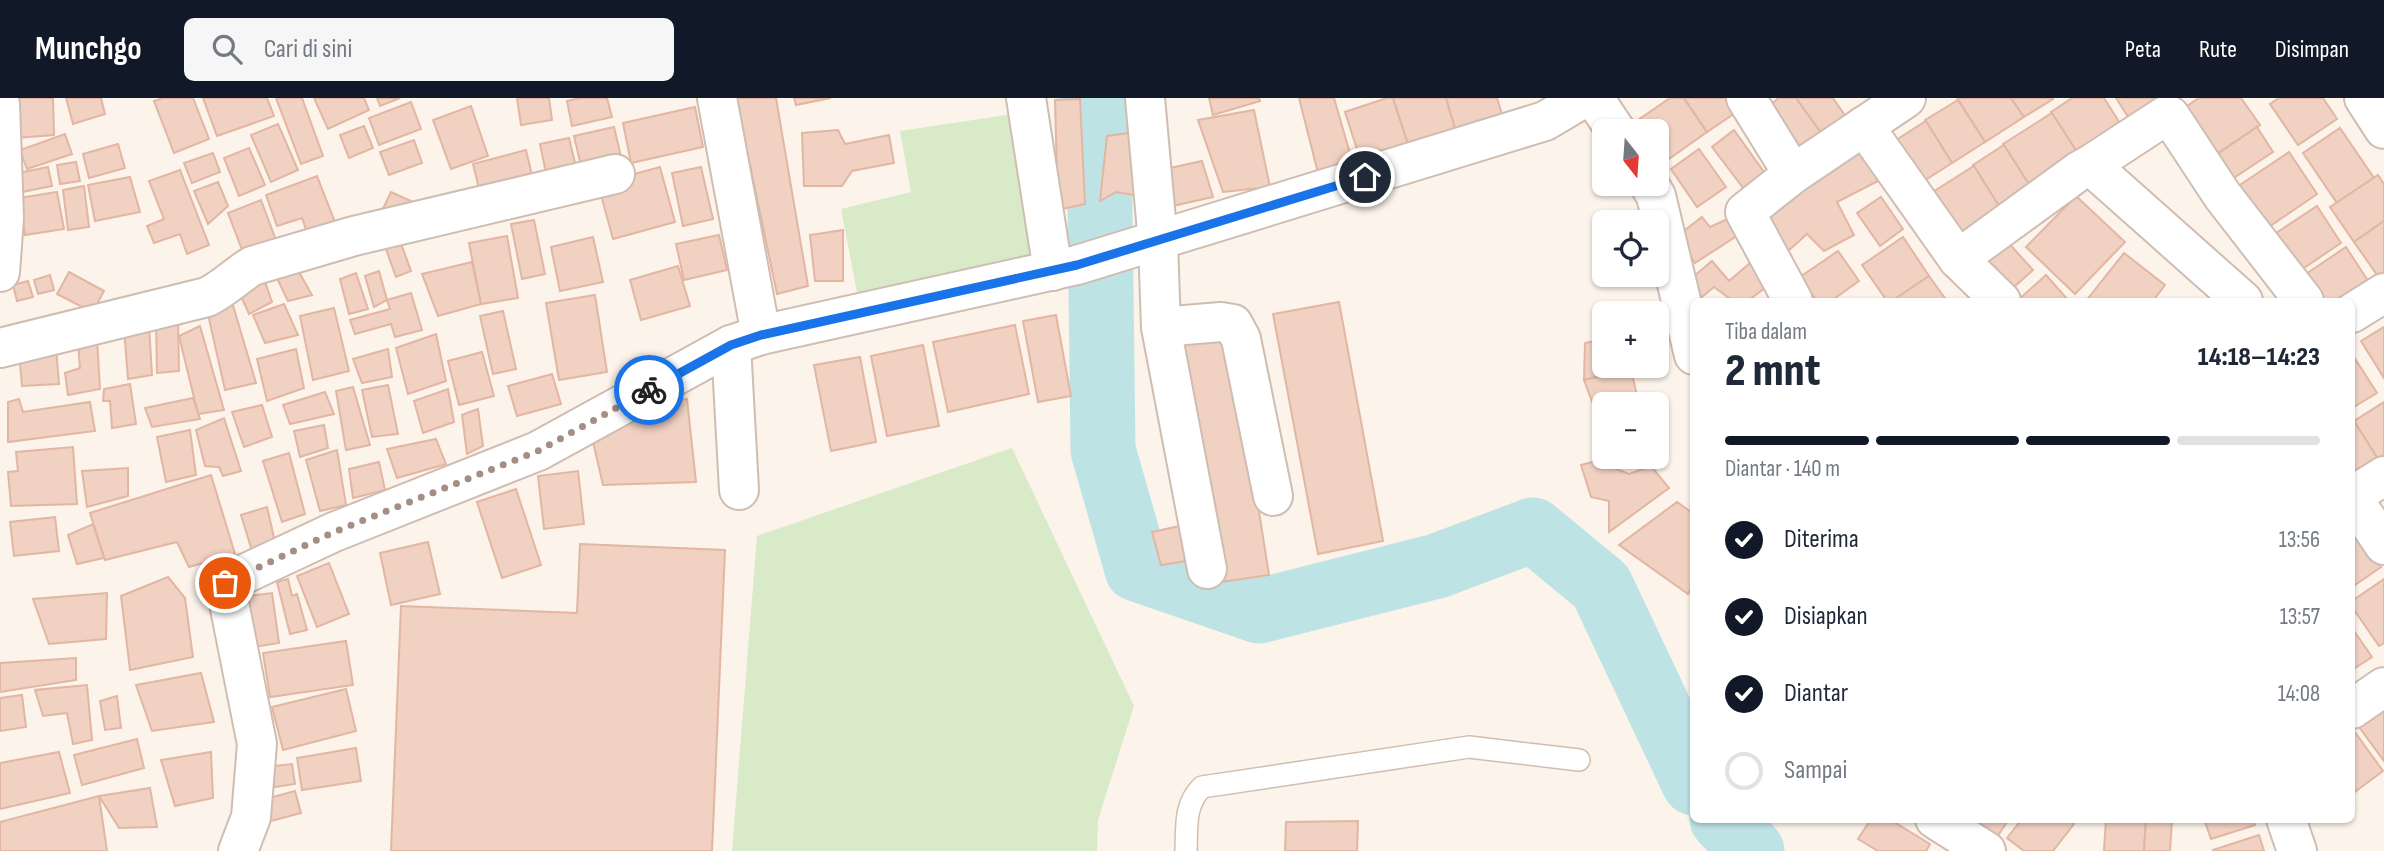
<!DOCTYPE html>
<html lang="id">
<head>
<meta charset="utf-8">
<style>
  body { margin:0; font-family:"Sofia Sans Condensed",sans-serif; background:#f6f6f7; color:#1f2937; height:100vh; display:flex; flex-direction:column; font-size:26px; white-space:nowrap }
  * { box-sizing:border-box; margin:0 }
  p { font-size:23px; color:#747a83 }
  .icon { flex:none; width:38px; height:38px; fill:none; stroke:currentColor; stroke-width:2; stroke-linecap:round; stroke-linejoin:round }
  .map { position:relative; flex:1; overflow:hidden }
  .sheet { position:absolute; left:1690px; top:200px; width:665px; height:525px; display:flex; flex-direction:column; background:#fff; border-radius:10px; box-shadow:0 2px 5px #0004 }
  .sheet>* { flex:none }
  .needle { width:46px; rotate:163deg }
  .tools { position:absolute; left:1592px; top:21px; display:grid; gap:14px }
  .tools a { display:grid; place-items:center; width:77px; height:77px; border-radius:10px; background:#fff; box-shadow:0 2px 5px #0004; font-size:35px }
  .pin { position:absolute; display:grid; place-items:center; width:60px; height:60px; color:#fff; margin:-30px; border:4px solid #fff; border-radius:50%; box-shadow:0 2px 7px #0007 }
  .courier { position:absolute; display:grid; place-items:center; width:70px; height:70px; margin:-35px; border:5px solid #1a73e8; border-radius:50%; background:#fff; color:#222; box-shadow:0 2px 9px #0007 }
  .summary em { font-style:normal; font-weight:800 }
  .summary div { display:flex; flex-direction:column-reverse }
  .summary { display:flex; align-items:center; justify-content:space-between; height:119px; padding:0 35px }
  h1 { font-size:46px; font-weight:800; line-height:52px }
  .bar { display:grid; grid-template-columns:repeat(4,1fr); gap:10px 7px; align-content:center; height:84px; padding:0 35px }
  .bar i { height:9px; border-radius:5px; background:#e0e1e3 }
  .bar .selected { background:#111827 }
  .bar p { grid-column:span 4 }
  ol { padding:0 35px; list-style:none }
  li { display:flex; align-items:center; gap:21px; height:77px }
  li p { margin-inline-start:auto }
  li .icon { padding:7px; border-radius:50%; background:#111827; color:#fff; stroke-width:4 }
  li:last-child { color:#747a83 }
  li i { width:38px; height:38px; border:4px solid #e0e1e3; border-radius:50% }
  header { display:flex; align-items:center; gap:42px; box-sizing:border-box; height:98px; padding:0 35px; background:#111827; color:#fff }
  header strong { font-size:33px }
  nav { display:flex; gap:38px; margin-inline-start:auto; font-size:24px }
  .search { width:490px; height:63px; background:#f6f6f7; display:flex; align-items:center; gap:18px; box-sizing:border-box; padding:0 24px; border-radius:10px; color:#747a83; font-size:26px }
  .map>svg:first-child { display:block }
</style>
</head>
<body>
<header>
<strong>Munchgo</strong>
<div class="search"><svg class="icon" aria-label="search" viewBox="0 0 24 24"><circle cx="10" cy="10" r="6"/><path d="M15 15l6 6"/></svg>Cari di sini</div>
<nav><a>Peta</a><a>Rute</a><a>Disimpan</a></nav>
</header>
<div class="map">
<svg width="2384" height="753" viewBox="0 0 2384 753">
  <rect width="100%" height="100%" fill="#fcf3ea"/>
  <g fill="#d8eac8">
    <path d="M1013,16L1042,164L858,199L841,111L911,94L900,33Z"/>
    <path d="M1012,350L1134,608L1098,722L1097,753H732L757,438Z"/>
  </g>
  <g fill="none" stroke-linecap="round" stroke-linejoin="round">
    <g stroke="#bee3e5" stroke-width="65">
      <path d="M1092,0L1099,31L1103,352L1137,471L1259,513L1437,468L1533,432L1601,488L1694,685"/>
      <path d="M1722,721L1752,753"/>
    </g>
  </g>
  <g fill="#f0d1c2" stroke="#e2b6a3" stroke-width="2">
    <path d="M14,0H53L54,37L16,40Z"/>
    <path d="M66,0H101L105,16L73,26Z"/>
    <path d="M163,0H193L209,41L174,55L154,3Z"/>
    <path d="M203,0H267L274,18L217,38Z"/>
    <path d="M276,0H302L323,58L301,66Z"/>
    <path d="M314,0H364L369,12L328,31Z"/>
    <path d="M377,0H400L380,8Z"/>
    <path d="M517,0H549L552,22L521,27Z"/>
    <path d="M580,0H607L612,19L572,28L567,3Z"/>
    <path d="M736,0H776L808,188L777,196Z"/>
    <path d="M794,0H831L796,7Z"/>
    <path d="M1209,0H1259L1260,3L1213,17Z"/>
    <path d="M1299,0H1334L1353,66L1319,79Z"/>
    <path d="M1387,0H1393L1411,55L1363,70L1345,14Z"/>
    <path d="M1393,0H1446L1458,40L1411,55Z"/>
    <path d="M1446,0H1497L1505,26L1458,40Z"/>
    <path d="M1670,0H1684L1707,34L1666,63L1657,50V33H1646L1638,22Z"/>
    <path d="M1684,0H1729L1738,13L1707,34Z"/>
    <path d="M1779,0H1796L1822,36L1798,52L1767,9Z"/>
    <path d="M1796,0H1833L1846,19L1822,36Z"/>
    <path d="M1957,0H2011L2024,19L1985,44Z"/>
    <path d="M2011,0H2052L2053,1L2024,19Z"/>
    <path d="M2072,0H2104L2128,38L2084,65L2051,14Z"/>
    <path d="M2116,0H2171L2132,25Z"/>
    <path d="M2199,0H2241L2260,27L2203,65L2172,18Z"/>
    <path d="M2279,0H2323L2337,21L2298,47L2270,6Z"/>
    <path d="M1080,1L1085,106L1058,112L1055,2Z"/>
    <path d="M1958,2L1985,44L1952,65L1925,22Z"/>
    <path d="M411,4L421,31L379,47L369,20Z"/>
    <path d="M471,8L488,58L451,71L433,22Z"/>
    <path d="M695,9L703,49L631,65L623,25Z"/>
    <path d="M1254,12L1270,89L1223,94L1198,22Z"/>
    <path d="M2052,15L2084,65L2035,96L2003,46Z"/>
    <path d="M1926,23L1952,65L1919,86L1893,44Z"/>
    <path d="M278,26L298,72L271,84L251,37Z"/>
    <path d="M364,28L373,50L349,60L340,37Z"/>
    <path d="M614,29L622,63L582,72L574,38Z"/>
    <path d="M2257,29L2273,54L2232,81L2216,57Z"/>
    <path d="M2340,30L2374,80L2337,105L2303,55Z"/>
    <path d="M838,32L845,46L889,37L894,65L852,73L842,88H804L802,35Z"/>
    <path d="M1734,32L1769,81L1747,95L1712,49Z"/>
    <path d="M1129,35L1134,97L1116,94L1100,103L1107,38Z"/>
    <path d="M65,36L72,56L27,71L20,52Z"/>
    <path d="M569,40L577,73L547,80L540,46Z"/>
    <path d="M414,42L422,65L389,77L380,54Z"/>
    <path d="M118,46L125,70L89,80L83,56Z"/>
    <path d="M2004,47L2035,96L2004,116L1973,67Z"/>
    <path d="M1860,48L1878,83L1837,104L1854,137L1824,153L1807,136L1787,154L1756,122Z"/>
    <path d="M249,50L265,87L239,98L224,60Z"/>
    <path d="M1699,51L1726,89L1697,109L1671,71Z"/>
    <path d="M526,52L535,90L482,103L473,66Z"/>
    <path d="M2289,54L2317,96L2263,133L2234,91Z"/>
    <path d="M213,55L220,74L192,85L184,65Z"/>
    <path d="M1202,63L1213,99L1168,109L1161,72Z"/>
    <path d="M76,64L80,83L60,86L57,67Z"/>
    <path d="M1974,68L2004,116L1958,145L1928,97Z"/>
    <path d="M48,69L52,88L17,95L13,76Z"/>
    <path d="M660,69L675,124L613,141L598,86Z"/>
    <path d="M701,69L713,121L683,128L672,75Z"/>
    <path d="M180,72L209,147L187,156L180,136L154,145L147,128L164,121L149,83Z"/>
    <path d="M2378,77L2384,86V123L2354,144L2330,109Z"/>
    <path d="M317,78L338,132L310,143L302,120L277,128L266,97Z"/>
    <path d="M130,79L140,114L95,123L88,87Z"/>
    <path d="M218,84L228,108L208,126L194,93Z"/>
    <path d="M84,88L89,129L68,132L63,92Z"/>
    <path d="M57,94L64,131L25,137L19,100Z"/>
    <path d="M391,94L413,104L379,119Z"/>
    <path d="M2076,98L2125,144L2075,196L2026,149Z"/>
    <path d="M1881,99L1903,131L1880,148L1857,115Z"/>
    <path d="M261,102L277,145L244,157L228,115Z"/>
    <path d="M2317,108L2341,145L2295,176L2270,139Z"/>
    <path d="M1702,119L1710,129L1732,119L1743,134L1695,165L1676,139Z"/>
    <path d="M534,122L545,176L522,181L511,126Z"/>
    <path d="M2384,123V183L2382,184L2354,144Z"/>
    <path d="M843,132V183H815L810,137Z"/>
    <path d="M719,137L727,172L684,182L676,146Z"/>
    <path d="M507,138L518,200L481,206L469,145Z"/>
    <path d="M593,139L603,184L560,193L551,149Z"/>
    <path d="M1903,139L1929,178L1892,203H1887L1862,167Z"/>
    <path d="M399,140L411,173L396,179L383,143Z"/>
    <path d="M2004,140L2033,172L2005,197L1976,164Z"/>
    <path d="M2346,149L2372,189L2351,203H2311L2297,182Z"/>
    <path d="M1838,153L1859,183L1831,203H1817L1800,179Z"/>
    <path d="M2124,155L2165,187L2153,203H2086Z"/>
    <path d="M1712,163L1729,183L1750,165L1766,189L1748,203H1733L1714,189L1702,199L1688,183Z"/>
    <path d="M472,164L481,206L438,218L422,176Z"/>
    <path d="M295,167L312,197L288,203L274,174Z"/>
    <path d="M678,168L690,208L641,222L630,182Z"/>
    <path d="M379,173L387,202L374,209L365,178Z"/>
    <path d="M69,174L104,193L97,206L86,211L57,196Z"/>
    <path d="M356,175L368,211L349,216L340,181Z"/>
    <path d="M50,177L54,192L38,196L34,182Z"/>
    <path d="M2046,177L2069,203H2017Z"/>
    <path d="M263,178L272,204L249,216L237,189Z"/>
    <path d="M1929,178L1947,203H1892Z"/>
    <path d="M28,183L33,199L17,203L13,187Z"/>
    <path d="M411,195L422,232L395,239L391,226L355,236L350,222L390,211L387,202Z"/>
    <path d="M595,197L607,274L559,282L546,205Z"/>
    <path d="M232,204L256,285L225,292L207,212Z"/>
    <path d="M1339,204L1383,443L1318,456L1273,216Z"/>
    <path d="M284,206L298,237L265,245L253,217Z"/>
    <path d="M334,210L349,273L313,282L300,218Z"/>
    <path d="M503,213L516,271L493,276L480,218Z"/>
    <path d="M1056,217L1071,298L1038,304L1023,223Z"/>
    <path d="M178,221L179,273L157,275L156,224Z"/>
    <path d="M149,227L152,277L128,281L124,231Z"/>
    <path d="M1015,227L1029,296L948,314L933,244Z"/>
    <path d="M200,228L224,312L198,316L179,238Z"/>
    <path d="M2384,229V280L2361,243Z"/>
    <path d="M436,236L446,283L408,296L396,250Z"/>
    <path d="M1231,236L1269,477L1214,485L1176,245Z"/>
    <path d="M97,241L100,291L68,297L65,275L80,270L78,244Z"/>
    <path d="M1605,241V268H1631V271L1584,282L1585,245Z"/>
    <path d="M923,247L939,328L887,338L871,258Z"/>
    <path d="M56,249L59,286L22,288L19,253Z"/>
    <path d="M296,251L304,290L267,303L257,261Z"/>
    <path d="M388,251L392,279L362,285L353,261Z"/>
    <path d="M482,254L494,298L459,307L448,263Z"/>
    <path d="M2352,256L2377,295L2352,310Z"/>
    <path d="M860,259L876,344L831,353L814,267Z"/>
    <path d="M1631,271L1637,298L1594,309L1584,282Z"/>
    <path d="M552,276L561,306L517,318L508,288Z"/>
    <path d="M130,286L136,326L112,330L110,303H103L104,291Z"/>
    <path d="M388,287L398,336L372,339L362,292Z"/>
    <path d="M353,289L370,347L346,352L336,293Z"/>
    <path d="M448,291L454,324L423,335L414,303Z"/>
    <path d="M325,294L334,316L290,326L283,307Z"/>
    <path d="M1637,298L1639,306H1605V334L1600,335L1594,309Z"/>
    <path d="M193,300L200,321L152,329L145,310Z"/>
    <path d="M19,301L23,314L90,304L95,333L8,344V304Z"/>
    <path d="M687,301L696,384L603,387L591,335L639,309Z"/>
    <path d="M2384,304V357L2378,361L2354,323Z"/>
    <path d="M262,307L272,339L244,349L232,314Z"/>
    <path d="M478,311L483,348L467,356L462,317Z"/>
    <path d="M224,320L241,373L223,378L219,369L205,368L196,332Z"/>
    <path d="M2352,320L2378,361L2352,377Z"/>
    <path d="M324,327L328,350L300,359L294,333Z"/>
    <path d="M190,332L196,377L166,384L157,339Z"/>
    <path d="M436,341L446,366L397,380L387,351Z"/>
    <path d="M73,349L77,406L11,408L8,374L18,373L16,354Z"/>
    <path d="M337,352L346,407L320,413L306,362Z"/>
    <path d="M289,355L305,416L282,424L263,363Z"/>
    <path d="M1596,363L1629,376L1651,368L1669,390L1609,434V403L1591,399L1581,367Z"/>
    <path d="M379,364L385,392L353,400L349,371Z"/>
    <path d="M128,370V398L87,409L82,373Z"/>
    <path d="M578,373L584,426L544,431L538,378Z"/>
    <path d="M211,377L235,456L189,469L177,444L105,462L90,415Z"/>
    <path d="M516,391L541,467L502,480L477,404Z"/>
    <path d="M1677,404L1694,416V486L1688,496L1619,447Z"/>
    <path d="M267,409L275,444L252,453L241,417Z"/>
    <path d="M55,419L59,453L14,458L10,424Z"/>
    <path d="M93,426L104,460L77,466L68,437Z"/>
    <path d="M1180,428L1199,461L1161,467L1152,434Z"/>
    <path d="M2354,432L2381,469L2352,489V433Z"/>
    <path d="M428,444L440,496L391,507L380,455Z"/>
    <path d="M580,446L725,452L712,753H391L401,508L577,515Z"/>
    <path d="M329,465L349,516L317,529L297,478Z"/>
    <path d="M168,479L185,500L193,559L130,572L121,498Z"/>
    <path d="M288,481L292,498L297,496L307,532L290,536L277,484Z"/>
    <path d="M2384,481V545L2379,548L2352,509V503Z"/>
    <path d="M107,495L106,541L49,546L33,501Z"/>
    <path d="M272,495L279,545L242,551L234,500Z"/>
    <path d="M2352,530L2372,559L2352,572Z"/>
    <path d="M346,543L353,587L270,599L263,555Z"/>
    <path d="M76,560V582L0,594V565Z"/>
    <path d="M201,575L214,624L152,633L136,587Z"/>
    <path d="M87,587L92,642L73,646L67,615L43,618L35,592Z"/>
    <path d="M346,591L356,633L283,652L272,609Z"/>
    <path d="M22,597L26,629L0,633V600Z"/>
    <path d="M117,598L121,630L105,632L100,603Z"/>
    <path d="M2384,605V663L2356,625Z"/>
    <path d="M2352,630L2383,673L2352,696Z"/>
    <path d="M137,641L144,670L82,687L74,657Z"/>
    <path d="M356,650L361,683L302,692L297,660Z"/>
    <path d="M59,654L70,695L0,711V665Z"/>
    <path d="M211,654L213,700L175,708L161,662Z"/>
    <path d="M292,666L295,686L268,690L266,669Z"/>
    <path d="M150,690L157,729L119,730L99,698Z"/>
    <path d="M295,693L301,715L267,724L262,702Z"/>
    <path d="M99,698L107,753H0V724Z"/>
    <path d="M1871,721H1889L1930,746L1926,753H1878L1858,741Z"/>
    <path d="M1964,721H2009L1991,748Z"/>
    <path d="M2022,721H2068L2074,726L2053,753H2024L2007,740Z"/>
    <path d="M2106,721H2146L2144,753H2104Z"/>
    <path d="M2146,721H2172L2170,753H2144Z"/>
    <path d="M2204,721H2253L2255,727L2211,741Z"/>
    <path d="M1358,723L1357,753H1285L1286,724Z"/>
    <path d="M2259,737L2264,753H2214L2213,752Z"/>
  </g>
  <g fill="none" stroke-linecap="round" stroke-linejoin="round">
    <g stroke="#d0bdb2" stroke-width="24">
      <path id="lane" d="M1186,753C1187,728 1184,707 1202,689L1469,649L1579,662"/>
    </g>
    <g stroke="#d0bdb2" stroke-width="42">
      <g id="street">
        <path d="M717,0L761,237"/>
        <path d="M1026,0L1053,173"/>
        <path d="M1145,0L1158,144L1161,229L1207,471"/>
        <path d="M1594,0L1616,33"/>
        <path d="M1746,0L1793,76"/>
        <path d="M2364,0L2384,31"/>
        <path d="M0,6L4,120L0,174"/>
        <path d="M1864,28L1958,161L2001,203"/>
        <path d="M2090,67L2165,18H2170L2222,97L2304,203"/>
        <path d="M1649,86L1656,98L1694,257"/>
        <path d="M1958,161L2079,73L2090,67L2243,203"/>
        <path d="M1793,203L1745,114L1793,76L1906,0"/>
        <path d="M2352,215L2384,195"/>
        <path d="M1161,229L1221,224L1233,226L1241,241L1273,398"/>
        <path d="M731,247L739,392"/>
        <path d="M0,250L207,199C225,190 236,178 252,168L354,138L615,76"/>
        <path d="M2352,398L2384,378"/>
        <path d="M2352,399L2384,447"/>
        <path d="M2352,611L2384,589"/>
        <path d="M1935,721L1986,753"/>
        <path d="M2286,721L2297,753"/>
        <path d="M238,753L251,719L257,646L225,485L334,434L538,353L731,247L761,237L1077,167L1545,23L1584,0"/>
      </g>
    </g>
    <use href="#lane" stroke="#fff" stroke-width="21"/>
    <use href="#street" stroke="#fff" stroke-width="38"/>
  </g>
  <g fill="none" stroke-linecap="round" stroke-linejoin="round">
    <path stroke="#a58f85" stroke-width="7" stroke-dasharray="0 12.6" d="M225,485L334,434L538,353L649,292"/>
    <path stroke="#1a73e8" stroke-width="9" d="M649,292L731,247L761,237L1077,167L1365,79"/>
  </g>
</svg>
<div class="tools">
<a><svg class="needle" viewBox="-14 -14 28 28"><path d="M0-13l5 13h-10z" fill="#e53935"/><path d="M0 13l5-13h-10z" fill="#747a83"/></svg></a>
<a><svg class="icon" aria-label="locate" viewBox="0 0 24 24"><circle cx="12" cy="12" r="6"/><path d="M12 2v4M12 18v4M2 12h4M18 12h4"/></svg></a>
<a>+</a>
<a>−</a>
</div>
<div class="pin" style="left:225px;top:485px;background:#ea580c"><svg class="icon" aria-label="bag" viewBox="0 0 24 24"><path d="M5 8h14l-1 12H6zM9 8a3 3 0 0 1 6 0"/></svg></div>
<div class="pin" style="left:1365px;top:79px;background:#1f2937"><svg class="icon" aria-label="home" viewBox="0 0 24 24"><path d="M3 11l9-7 9 7M6 9v11h12V9"/></svg></div>
<div class="courier" style="left:649px;top:292px"><svg class="icon" aria-label="bike" viewBox="0 0 24 24"><circle cx="6" cy="16" r="4"/><circle cx="18" cy="16" r="4"/><path d="M6 16l4-8h5l3 8M10 8l3 8H6M13 5h3"/></svg></div>
<section class="sheet">
<div class="summary"><div><h1>2 mnt</h1><p>Tiba dalam</p></div><em>14:18–14:23</em></div>
<div class="bar"><i class="selected"></i><i class="selected"></i><i class="selected"></i><i></i><p>Diantar · 140 m</p></div>
<ol>
<li><svg class="icon" aria-label="check" viewBox="0 0 24 24"><path d="M5 12l5 5 9-10"/></svg>Diterima<p>13:56</p></li>
<li><svg class="icon" aria-label="check" viewBox="0 0 24 24"><path d="M5 12l5 5 9-10"/></svg>Disiapkan<p>13:57</p></li>
<li><svg class="icon" aria-label="check" viewBox="0 0 24 24"><path d="M5 12l5 5 9-10"/></svg>Diantar<p>14:08</p></li>
<li><i></i>Sampai</li>
</ol>
</section>
</div>
</body>
</html>
